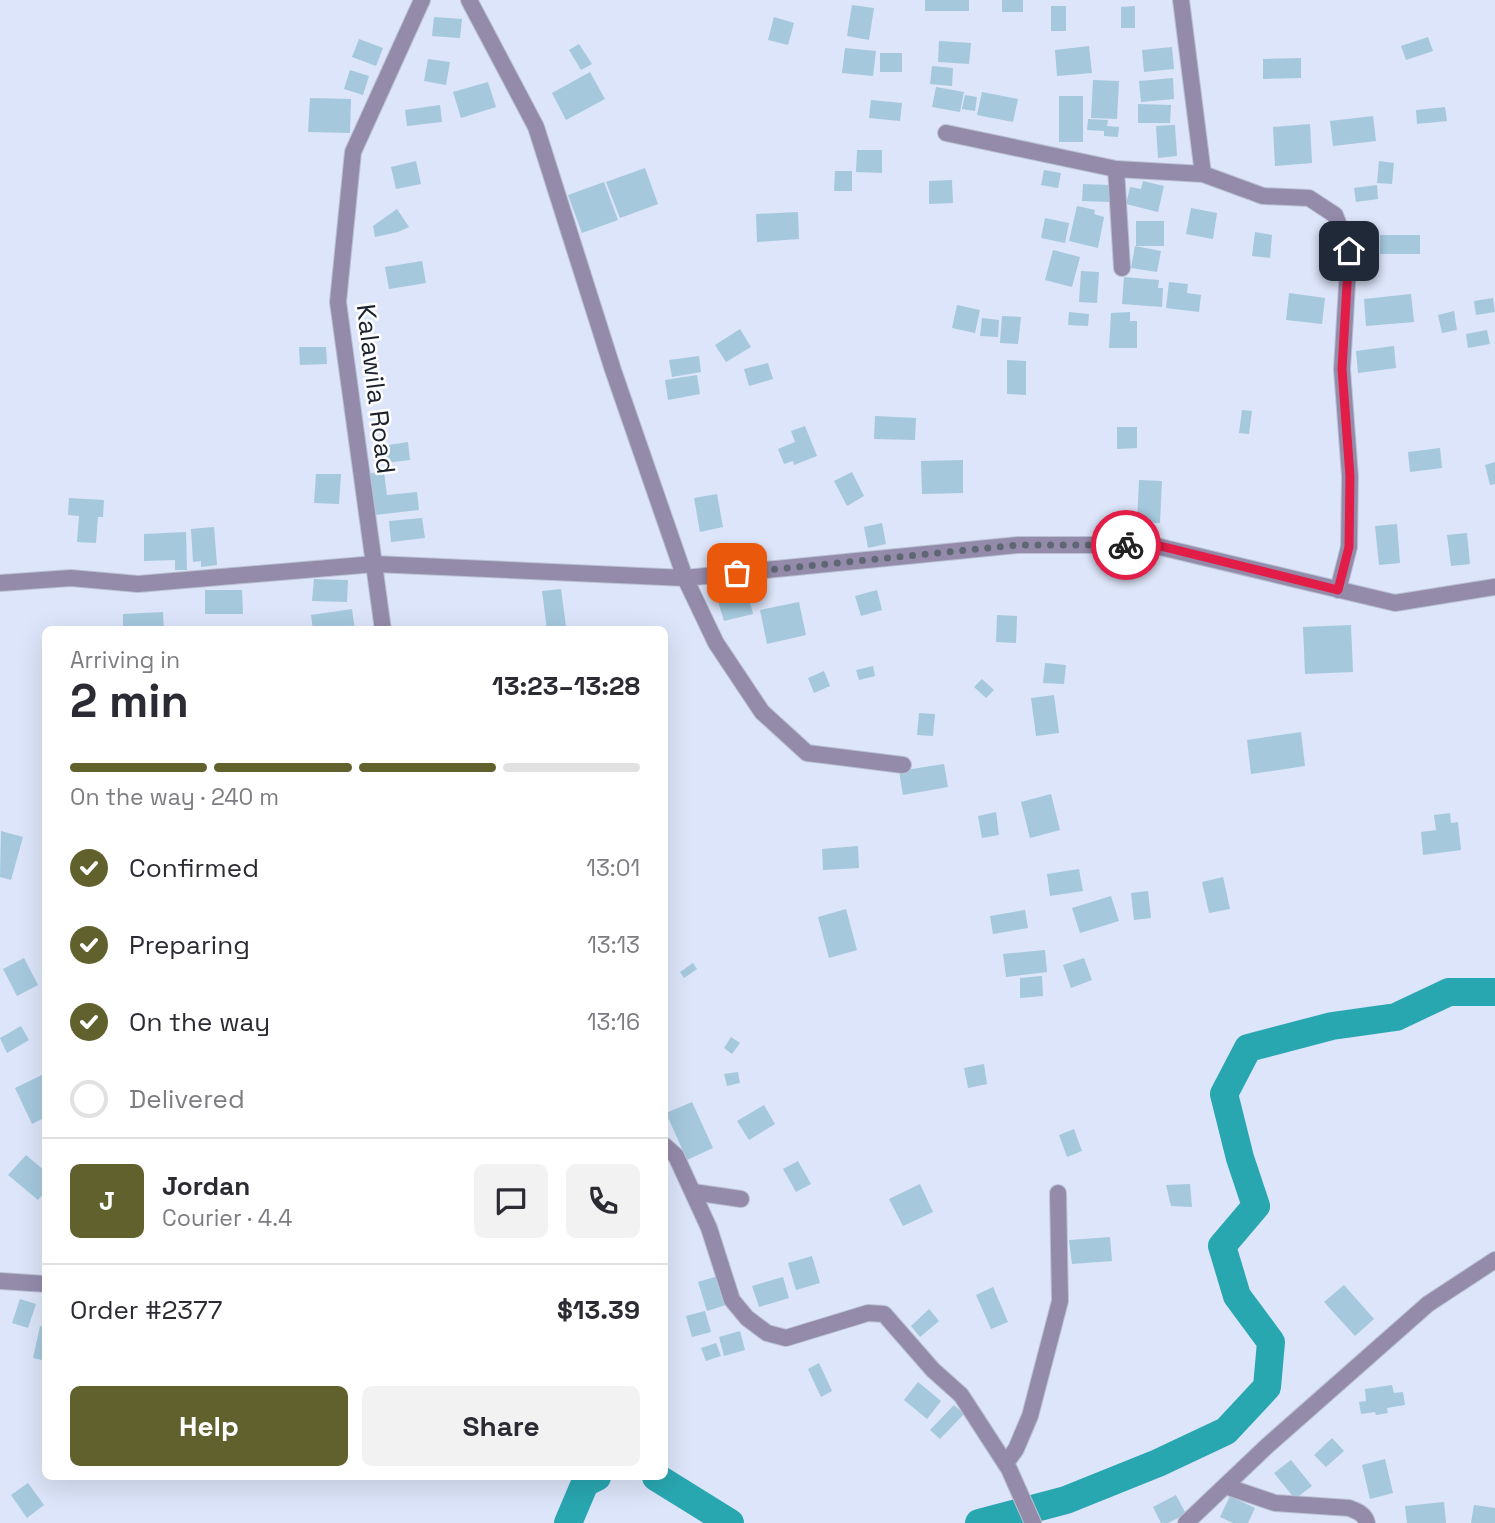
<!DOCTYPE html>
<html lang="en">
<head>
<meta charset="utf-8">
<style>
  body { margin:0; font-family:"Space Grotesk",sans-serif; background:#f2f2f3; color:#2b2b33; height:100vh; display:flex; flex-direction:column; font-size:26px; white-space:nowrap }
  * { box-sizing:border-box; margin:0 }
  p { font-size:23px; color:#7c7c81 }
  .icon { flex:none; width:38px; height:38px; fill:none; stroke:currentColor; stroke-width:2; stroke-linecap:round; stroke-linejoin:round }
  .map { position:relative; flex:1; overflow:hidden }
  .sheet { position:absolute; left:42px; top:626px; width:626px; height:854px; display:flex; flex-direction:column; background:#fff; border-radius:10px; box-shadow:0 7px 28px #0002 }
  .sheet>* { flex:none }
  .pin { position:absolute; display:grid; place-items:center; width:60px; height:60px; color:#fff; margin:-30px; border-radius:14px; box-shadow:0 4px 10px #0006 }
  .courier { position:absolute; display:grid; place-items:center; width:70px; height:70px; margin:-35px; border:5px solid #e11d48; border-radius:50%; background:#fff; color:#222; box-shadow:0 2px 9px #0007 }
  .summary em { font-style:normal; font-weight:700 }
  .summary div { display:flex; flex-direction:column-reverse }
  .summary { display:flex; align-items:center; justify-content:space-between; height:119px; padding:0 28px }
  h1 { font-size:46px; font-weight:700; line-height:52px }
  .bar { display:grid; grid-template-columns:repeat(4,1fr); gap:10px 7px; align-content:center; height:84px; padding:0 28px }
  .bar i { height:9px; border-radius:5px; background:#e1e1e2 }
  .bar .selected { background:#61612e }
  .bar p { grid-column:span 4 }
  .line { display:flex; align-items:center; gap:18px; padding:0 28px; border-top:2px solid #e1e1e2 }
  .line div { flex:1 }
  .round { display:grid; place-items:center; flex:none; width:74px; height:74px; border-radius:10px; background:#f2f2f3 }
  ol { padding:0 28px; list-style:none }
  li { display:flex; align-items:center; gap:21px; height:77px }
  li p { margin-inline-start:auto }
  li .icon { padding:7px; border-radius:50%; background:#61612e; color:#fff; stroke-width:4 }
  li:last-child { color:#7c7c81 }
  li i { width:38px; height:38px; border:4px solid #e1e1e2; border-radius:50% }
  .cta { display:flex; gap:14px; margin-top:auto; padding:14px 28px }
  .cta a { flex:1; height:80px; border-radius:10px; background:#61612e; color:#fff; font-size:28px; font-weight:700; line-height:80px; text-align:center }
  .cta a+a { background:#f2f2f3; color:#2b2b33 }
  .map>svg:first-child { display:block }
</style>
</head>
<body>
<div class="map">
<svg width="1495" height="1523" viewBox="0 0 1495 1523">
  <rect width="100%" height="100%" fill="#dce5f9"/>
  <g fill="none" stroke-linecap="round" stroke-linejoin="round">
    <g stroke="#29a7b1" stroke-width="28">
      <path d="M656,1477L730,1523"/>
      <path d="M568,1523L585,1483L597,1477"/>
      <path d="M979,1523L1066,1500L1158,1463L1226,1431L1267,1387L1271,1342L1237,1296L1222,1246L1256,1206L1240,1158L1224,1094L1248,1048L1332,1026L1396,1017L1449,992H1495"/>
    </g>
  </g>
  <g fill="#a5c8dd">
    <rect x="925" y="0" width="44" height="11"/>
    <rect x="1002" y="0" width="21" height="12"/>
    <path d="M852,5L874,8L869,40L847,36Z"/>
    <rect x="1051" y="6" width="15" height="25"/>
    <path d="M1135,6V28H1121V7Z"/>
    <path d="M434,17L462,19L460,38L432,36Z"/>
    <path d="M774,17L794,23L788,45L768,40Z"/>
    <path d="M1428,37L1433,51L1406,60L1401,46Z"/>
    <path d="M359,39L383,48L376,66L352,57Z"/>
    <path d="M939,41L971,43L969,64L938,62Z"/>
    <path d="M579,44L592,64L581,70L569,50Z"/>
    <path d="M1089,46L1092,73L1057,76L1055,50Z"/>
    <path d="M1172,47L1174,69L1144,72L1142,50Z"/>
    <path d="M845,48L876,51L873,76L842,73Z"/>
    <rect x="880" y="53" width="22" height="19"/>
    <path d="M1301,58V78L1263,79V59Z"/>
    <path d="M428,59L450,62L446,85L424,81Z"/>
    <path d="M932,66L953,68L952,86L930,84Z"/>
    <path d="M350,70L369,76L363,95L344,89Z"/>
    <path d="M590,72L605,99L566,120L552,93Z"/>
    <path d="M1173,78L1174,99L1141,102L1139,81Z"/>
    <path d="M1093,80L1119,81L1117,119L1091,118Z"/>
    <path d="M488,82L496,107L461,118L453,92Z"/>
    <path d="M936,87L964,92L960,112L932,107Z"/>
    <path d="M982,92L1018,99L1013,122L977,115Z"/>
    <path d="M965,95L977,97L975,111L962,109Z"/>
    <rect x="1059" y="96" width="24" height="46"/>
    <path d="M310,98L351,99L350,133L308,132Z"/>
    <path d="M871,100L902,103L900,121L869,118Z"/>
    <path d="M1138,104L1171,105L1170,123H1138Z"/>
    <path d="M440,105L442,122L407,126L405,110Z"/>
    <path d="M1445,107L1447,121L1417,124L1416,110Z"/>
    <path d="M1373,116L1376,141L1333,146L1330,121Z"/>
    <path d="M1088,119L1108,120L1107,126L1119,127L1118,137L1104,136V131L1087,130Z"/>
    <path d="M1310,124L1312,163L1275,166L1273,127Z"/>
    <path d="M1175,125L1177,156L1158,158L1156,126Z"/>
    <path d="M857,150H882V173L856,172Z"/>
    <path d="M416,161L421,184L396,189L391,167Z"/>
    <path d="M1379,161L1394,163L1392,184L1377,183Z"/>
    <path d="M645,168L658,204L620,218L606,182Z"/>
    <path d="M1044,170L1061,173L1058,188L1041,185Z"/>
    <path d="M835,171H852V191H834Z"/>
    <path d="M952,180L953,203L929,204V181Z"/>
    <path d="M1143,181L1164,186L1158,212L1126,204L1130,187L1141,189Z"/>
    <path d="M604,182L618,220L582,233L568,195Z"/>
    <path d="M1083,184L1110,185V202L1082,201Z"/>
    <path d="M1377,185L1378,199L1356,202L1354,188Z"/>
    <path d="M1077,206L1095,210L1094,214L1104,217L1098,248L1069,241Z"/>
    <path d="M1191,208L1217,213L1213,239L1186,234Z"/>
    <path d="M397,209L409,227L398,232L375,237L373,226Z"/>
    <path d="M798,212L799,239L757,242L756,214Z"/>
    <path d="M1045,218L1069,223L1065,243L1041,238Z"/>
    <rect x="1136" y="221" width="28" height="25"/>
    <path d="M1255,232L1272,235L1270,258L1252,256Z"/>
    <rect x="1380" y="235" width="40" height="19"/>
    <path d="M1135,246L1161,251L1157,272L1131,268Z"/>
    <path d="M1053,250L1080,257L1072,287L1045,280Z"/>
    <path d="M422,261L426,283L389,289L385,267Z"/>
    <path d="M1081,271L1099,272L1097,303L1079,302Z"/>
    <path d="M1124,277L1159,280L1158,288H1163L1162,307L1122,304Z"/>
    <path d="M1169,282L1188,284L1187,293L1201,295L1199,312L1166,308Z"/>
    <path d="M1289,293L1325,298L1322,324L1286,320Z"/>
    <path d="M1411,294L1414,322L1366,326L1364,299Z"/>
    <path d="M1493,298L1495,312L1476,315L1474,301Z"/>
    <path d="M957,305L980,310L975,333L952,328Z"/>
    <path d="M1454,311L1457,330L1442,333L1438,315Z"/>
    <path d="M1069,312L1089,314L1088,326L1068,325Z"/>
    <path d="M1130,312V321H1137V348H1109L1111,313Z"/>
    <path d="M1002,316L1021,317L1018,344L1000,343Z"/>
    <path d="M982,318L999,320L998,337L980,336Z"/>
    <path d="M740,329L751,347L726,362L715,345Z"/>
    <path d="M1487,330L1490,344L1468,348L1466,334Z"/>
    <path d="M1394,346L1396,368L1358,373L1356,351Z"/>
    <path d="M299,347H326L327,364L300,365Z"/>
    <path d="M699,356L701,372L672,377L669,360Z"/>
    <path d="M1007,360L1026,361V395L1007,394Z"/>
    <path d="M768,363L773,379L749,386L744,369Z"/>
    <path d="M697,375L700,394L668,400L665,380Z"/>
    <path d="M1242,410L1252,411L1249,434L1239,433Z"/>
    <path d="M875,416L916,418L915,440L874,439Z"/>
    <path d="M805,426L817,456L794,465L793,461L784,464L778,449L795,442L791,431Z"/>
    <path d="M1117,427H1137V448L1117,449Z"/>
    <path d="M408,442L410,460L384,463L382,446Z"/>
    <path d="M1440,448L1442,468L1410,472L1408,452Z"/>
    <path d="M963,460V493L922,494L921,461Z"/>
    <path d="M1495,462V484L1490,485L1485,465Z"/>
    <path d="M384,472L387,495L417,492L419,510L375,515L370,473Z"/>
    <path d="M852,472L864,496L847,506L834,481Z"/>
    <path d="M316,474H341L339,504L314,503Z"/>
    <path d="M1139,480L1162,481L1160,523L1137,522Z"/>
    <path d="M717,494L723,527L700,532L694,498Z"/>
    <path d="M69,498L104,500L103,517H98L96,543L77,542L79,516L68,515Z"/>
    <path d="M422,518L425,538L391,542L389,521Z"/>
    <path d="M882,523L886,544L868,548L864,527Z"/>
    <path d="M1397,524L1400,563L1379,565L1375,526Z"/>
    <path d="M214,527L217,565L201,567V561L193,562L191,529Z"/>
    <path d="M186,532L187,570H175V560L144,561V534Z"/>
    <path d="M1467,533L1470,564L1451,566L1447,535Z"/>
    <path d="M314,579L348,580L347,602L312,601Z"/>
    <path d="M561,589L566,627L547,630L542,591Z"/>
    <path d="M205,590H242L243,614H205Z"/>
    <path d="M747,590L753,614L724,621L717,598Z"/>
    <path d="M877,590L882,610L861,616L855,596Z"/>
    <path d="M799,602L806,635L767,644L760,610Z"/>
    <path d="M352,609L355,630H313L311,615Z"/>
    <path d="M163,612L164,630H123V614Z"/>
    <path d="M997,615L1017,616L1016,643L996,642Z"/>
    <path d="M1351,625L1353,672L1305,674L1303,627Z"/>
    <path d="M1045,663L1066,665L1064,684L1043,683Z"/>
    <path d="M873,666L875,676L859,680L856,670Z"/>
    <path d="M824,671L830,686L814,693L808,678Z"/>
    <path d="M982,679L994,690L986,698L974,687Z"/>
    <path d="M1054,695L1059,733L1036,736L1031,698Z"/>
    <path d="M919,713L935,714L933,736L917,735Z"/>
    <path d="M1301,732L1305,766L1251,774L1247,740Z"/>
    <path d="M944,764L948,787L903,795L899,771Z"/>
    <path d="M1051,794L1060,830L1030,838L1021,802Z"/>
    <path d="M996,812L999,835L982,838L978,816Z"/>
    <path d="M1450,813L1451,823L1458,822L1461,850L1423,855L1421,832L1436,830L1434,815Z"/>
    <path d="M1,831L23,837L11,880L0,877Z"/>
    <path d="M858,846L859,868L823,870L822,849Z"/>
    <path d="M1079,869L1083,891L1050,896L1047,874Z"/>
    <path d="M1223,877L1230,909L1209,913L1202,882Z"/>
    <path d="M1148,891L1151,918L1134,920L1131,893Z"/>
    <path d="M1111,896L1119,921L1080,933L1072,908Z"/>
    <path d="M846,909L857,950L829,958L818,917Z"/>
    <path d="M1025,910L1028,928L993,934L990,916Z"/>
    <path d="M1045,950L1047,972L1006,977L1003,954Z"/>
    <path d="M24,958L38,985L17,996L3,969Z"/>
    <path d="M1084,958L1092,980L1071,988L1063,965Z"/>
    <path d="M693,963L697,969L684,978L680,972Z"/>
    <path d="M1042,976L1043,996L1020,998V978Z"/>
    <path d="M21,1026L29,1040L7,1053L0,1038Z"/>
    <path d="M731,1037L740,1043L732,1054L724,1048Z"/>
    <path d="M984,1064L987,1084L968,1088L964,1068Z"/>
    <path d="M738,1072L740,1083L727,1086L724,1074Z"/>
    <path d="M46,1073V1117L32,1124L15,1088Z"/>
    <path d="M692,1102L713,1148L687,1160L666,1113Z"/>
    <path d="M764,1105L775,1124L749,1140L737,1121Z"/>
    <path d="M1074,1129L1082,1151L1067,1157L1059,1135Z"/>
    <path d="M26,1155L46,1172V1191L38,1200L8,1175Z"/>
    <path d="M798,1161L811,1184L796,1192L783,1169Z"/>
    <path d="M920,1184L933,1212L903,1226L889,1199Z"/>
    <path d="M1190,1184L1192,1207L1171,1206L1166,1185Z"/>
    <path d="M1110,1237L1112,1261L1072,1264L1069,1240Z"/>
    <path d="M812,1256L820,1283L796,1290L788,1263Z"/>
    <path d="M718,1276L726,1305L707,1311L698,1282Z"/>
    <path d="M783,1277L789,1298L759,1307L752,1286Z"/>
    <path d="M1344,1285L1374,1319L1355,1336L1324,1302Z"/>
    <path d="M993,1287L1008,1322L991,1329L976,1295Z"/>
    <path d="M20,1299L36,1304L28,1328L12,1323Z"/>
    <path d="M929,1309L939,1321L920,1337L911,1326Z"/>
    <path d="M705,1311L711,1332L692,1337L686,1316Z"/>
    <path d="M40,1326L46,1327V1361L33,1358Z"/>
    <path d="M740,1331L745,1350L724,1356L719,1337Z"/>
    <path d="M716,1343L721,1356L706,1361L701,1348Z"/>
    <path d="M819,1363L832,1391L821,1397L808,1369Z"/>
    <path d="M918,1382L941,1401L927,1419L904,1400Z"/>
    <path d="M1392,1385L1394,1393L1403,1392L1405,1405L1387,1408L1388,1413L1376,1415L1375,1412L1361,1414L1359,1402L1366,1401L1365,1389Z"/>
    <path d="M954,1405L964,1414L940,1439L930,1430Z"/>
    <path d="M1332,1438L1344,1451L1326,1467L1314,1455Z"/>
    <path d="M1385,1459L1393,1493L1370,1499L1362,1465Z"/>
    <path d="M1291,1460L1312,1486L1295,1499L1274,1473Z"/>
    <path d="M28,1483L44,1505L27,1518L11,1495Z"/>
    <path d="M1176,1495L1186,1514L1168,1523H1161L1153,1507Z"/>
    <path d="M1230,1496L1255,1508L1248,1523H1233L1220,1517Z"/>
    <path d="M1444,1502L1446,1523H1407L1405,1506Z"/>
    <path d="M1474,1505L1495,1508V1523H1471Z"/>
  </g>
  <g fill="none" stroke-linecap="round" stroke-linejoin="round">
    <g stroke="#b9c2d4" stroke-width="18">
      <g id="minor">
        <path d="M469,0L536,127L613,370L685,578L716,643L762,712L807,753L903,765"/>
        <path d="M1181,0L1203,174L1263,196L1309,198L1335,215L1349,251L1342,369L1350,476L1349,547L1338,590"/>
        <path d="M946,133L1116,169L1203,174"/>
        <path d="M1116,169L1122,268"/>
        <path d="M0,583L71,578L138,584L375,564L685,578L1018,545H1152L1395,603L1495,587"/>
        <path d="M383,630L338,302L353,152L422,0"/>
        <path d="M665,1146L676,1156L709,1228L732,1300L747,1318L767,1333L786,1338L868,1313L884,1314L933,1370L961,1395L1009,1469L1033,1523"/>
        <path d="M693,1192L741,1199"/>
        <path d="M0,1281L46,1284"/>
        <path d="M1006,1463L1016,1449L1030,1416L1060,1301L1058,1193"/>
        <path d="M1225,1486L1275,1503L1349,1508C1357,1511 1365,1514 1367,1523"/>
        <path d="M1186,1523L1267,1446L1428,1304L1495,1260"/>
      </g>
    </g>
    <use href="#minor" stroke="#948bab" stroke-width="16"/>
  </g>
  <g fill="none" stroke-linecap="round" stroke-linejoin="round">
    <path stroke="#5f6674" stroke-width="7" stroke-dasharray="0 12.6" d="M737,573L1018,545H1126"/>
    <path stroke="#e11d48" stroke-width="9" d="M1126,545L1152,544L1338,590L1349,547L1350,476L1342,369L1349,251"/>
  </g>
  <g text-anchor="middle" stroke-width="5" stroke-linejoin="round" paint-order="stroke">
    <g font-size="26" fill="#1c222d" stroke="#fff">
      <text transform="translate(376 389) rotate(83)" y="9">Kalawila Road</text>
    </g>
  </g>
</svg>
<div class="pin" style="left:737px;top:573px;background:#ea580c"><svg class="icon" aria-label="bag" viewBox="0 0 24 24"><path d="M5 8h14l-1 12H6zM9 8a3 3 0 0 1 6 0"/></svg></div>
<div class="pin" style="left:1349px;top:251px;background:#1f2937"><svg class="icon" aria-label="home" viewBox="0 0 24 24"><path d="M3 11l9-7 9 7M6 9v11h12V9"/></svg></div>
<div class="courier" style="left:1126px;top:545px"><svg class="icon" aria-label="bike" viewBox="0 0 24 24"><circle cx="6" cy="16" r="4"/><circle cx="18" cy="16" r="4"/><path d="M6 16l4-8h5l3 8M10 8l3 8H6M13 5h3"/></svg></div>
<section class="sheet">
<div class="summary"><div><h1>2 min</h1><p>Arriving in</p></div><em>13:23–13:28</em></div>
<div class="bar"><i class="selected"></i><i class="selected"></i><i class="selected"></i><i></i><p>On the way · 240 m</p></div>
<ol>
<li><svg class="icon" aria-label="check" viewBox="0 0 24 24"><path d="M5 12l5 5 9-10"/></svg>Confirmed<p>13:01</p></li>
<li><svg class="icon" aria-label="check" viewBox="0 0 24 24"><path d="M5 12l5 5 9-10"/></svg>Preparing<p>13:13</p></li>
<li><svg class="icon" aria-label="check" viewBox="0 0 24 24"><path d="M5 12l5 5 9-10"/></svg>On the way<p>13:16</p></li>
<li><i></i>Delivered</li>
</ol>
<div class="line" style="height:126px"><b class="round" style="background:#61612e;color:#fff">J</b><div><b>Jordan</b><p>Courier · 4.4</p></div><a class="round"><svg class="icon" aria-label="chat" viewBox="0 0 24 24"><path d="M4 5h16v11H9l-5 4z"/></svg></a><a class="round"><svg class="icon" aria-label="phone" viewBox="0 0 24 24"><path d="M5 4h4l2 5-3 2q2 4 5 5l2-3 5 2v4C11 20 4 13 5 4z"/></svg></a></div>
<div class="line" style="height:91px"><div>Order #2377</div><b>$13.39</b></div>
<div class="cta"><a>Help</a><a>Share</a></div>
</section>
</div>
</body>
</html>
